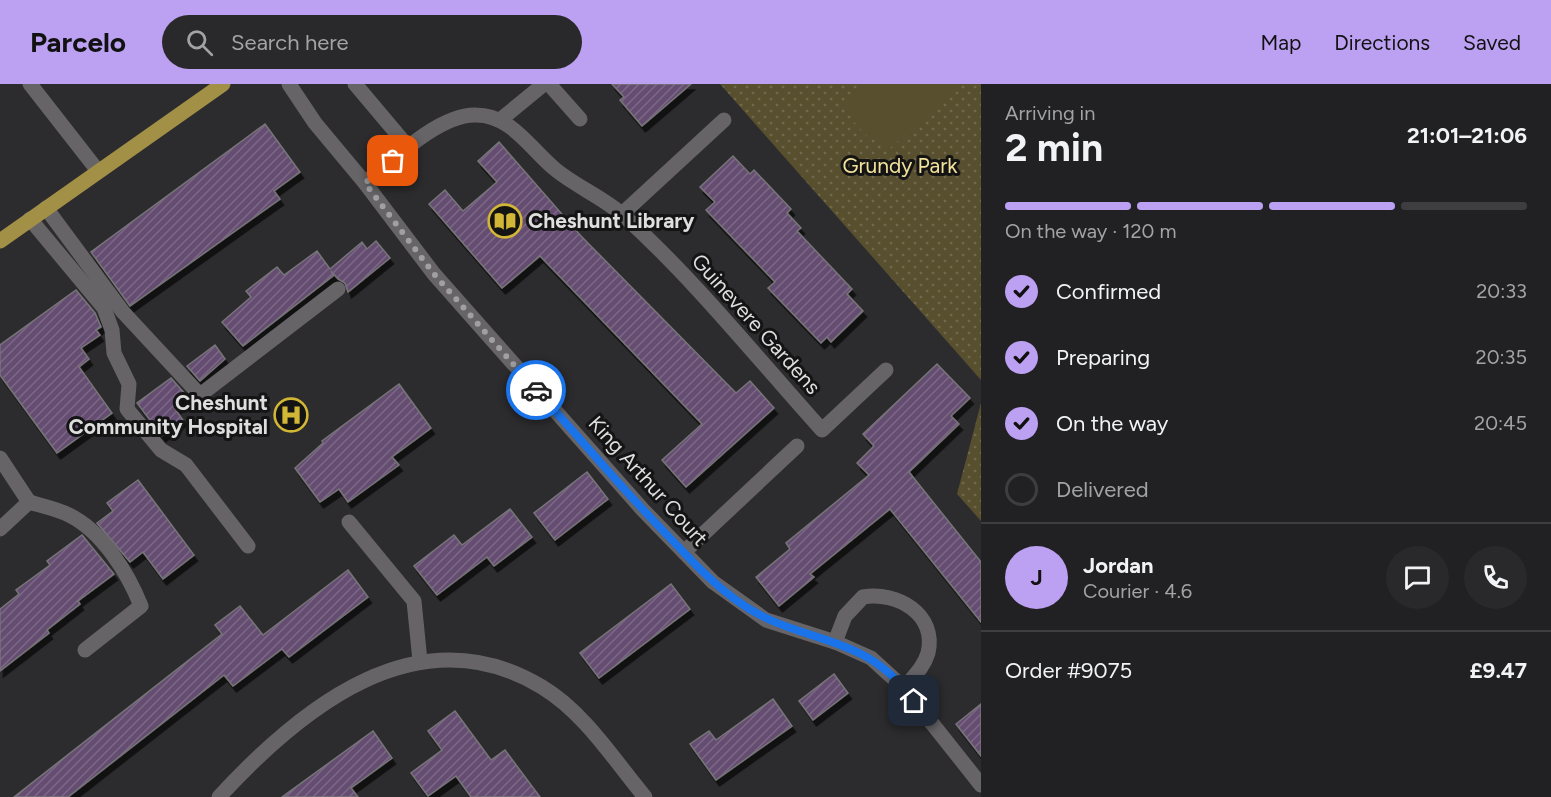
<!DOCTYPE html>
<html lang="en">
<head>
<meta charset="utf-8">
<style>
  body { margin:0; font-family:Figtree,sans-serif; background:#29282a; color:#f1f3f6; height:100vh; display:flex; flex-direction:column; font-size:22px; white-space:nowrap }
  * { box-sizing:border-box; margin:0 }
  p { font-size:20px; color:#a2a3a5 }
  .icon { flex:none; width:33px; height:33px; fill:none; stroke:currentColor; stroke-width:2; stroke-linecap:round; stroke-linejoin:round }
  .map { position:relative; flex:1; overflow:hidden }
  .sheet { display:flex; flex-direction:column; background:#212022; width:570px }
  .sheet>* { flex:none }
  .pin { position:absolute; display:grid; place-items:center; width:51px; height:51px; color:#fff; margin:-26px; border-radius:12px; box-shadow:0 3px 9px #0006 }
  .courier { position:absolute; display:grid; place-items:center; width:60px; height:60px; margin:-30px; border:4px solid #1a73e8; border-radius:50%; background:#fff; color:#222; box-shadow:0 2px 8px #0007 }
  .head em { font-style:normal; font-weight:700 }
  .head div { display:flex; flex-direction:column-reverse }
  .head { display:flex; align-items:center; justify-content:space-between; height:102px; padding:0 24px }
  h1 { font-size:39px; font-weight:700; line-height:45px }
  .bar { display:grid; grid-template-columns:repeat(4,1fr); gap:9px 6px; align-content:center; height:72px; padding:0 24px }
  .bar i { height:8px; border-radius:4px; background:#3e3e40 }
  .bar .on { background:#bca0f2 }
  .bar p { grid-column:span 4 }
  .line { display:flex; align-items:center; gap:15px; padding:0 24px; border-top:2px solid #3e3e40 }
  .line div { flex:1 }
  .round { display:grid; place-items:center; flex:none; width:63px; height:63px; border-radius:32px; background:#29282a }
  ol { padding:0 24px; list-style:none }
  li { display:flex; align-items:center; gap:18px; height:66px }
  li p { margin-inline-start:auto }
  li .icon { padding:6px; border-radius:50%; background:#bca0f2; color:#111; stroke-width:4 }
  li:last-child { color:#a2a3a5 }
  li i { width:33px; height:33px; border:3px solid #3e3e40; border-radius:50% }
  header { display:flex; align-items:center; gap:36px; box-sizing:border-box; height:84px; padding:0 30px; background:#bca0f2; color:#111 }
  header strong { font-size:28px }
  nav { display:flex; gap:33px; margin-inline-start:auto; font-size:21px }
  .search { width:420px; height:54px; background:#29282a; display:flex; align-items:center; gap:15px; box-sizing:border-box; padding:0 21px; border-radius:33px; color:#a2a3a5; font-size:22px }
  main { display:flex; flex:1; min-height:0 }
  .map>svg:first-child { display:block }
</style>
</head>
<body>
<header>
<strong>Parcelo</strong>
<div class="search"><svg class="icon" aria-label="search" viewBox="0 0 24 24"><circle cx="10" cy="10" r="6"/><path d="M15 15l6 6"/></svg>Search here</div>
<nav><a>Map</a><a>Directions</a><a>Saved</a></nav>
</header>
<main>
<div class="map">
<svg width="981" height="713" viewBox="0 0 981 713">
  <defs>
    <pattern id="park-dots" width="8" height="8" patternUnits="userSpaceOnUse" patternTransform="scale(1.5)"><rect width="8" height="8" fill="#574f2e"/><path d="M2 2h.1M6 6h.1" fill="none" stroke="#6f684c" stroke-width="1.8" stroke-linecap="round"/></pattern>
    <pattern id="building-hatch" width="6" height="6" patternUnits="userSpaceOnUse" patternTransform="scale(1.5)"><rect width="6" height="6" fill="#654e72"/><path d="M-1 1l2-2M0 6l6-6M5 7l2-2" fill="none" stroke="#7b6786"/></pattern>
    <filter id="shadow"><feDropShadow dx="3.5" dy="6" stdDeviation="0" flood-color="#0009"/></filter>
  </defs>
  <rect width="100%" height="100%" fill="#2c2b2d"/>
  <g fill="url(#park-dots)">
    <path d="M720,0H981V296Z"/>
    <path d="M981,319V437L957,410Z"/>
  </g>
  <path fill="#574f2e" d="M864,0H960L887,67L871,50L868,53L854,38L857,35L843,20Z"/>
  <g fill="url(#building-hatch)" stroke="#767577" stroke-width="1.5" filter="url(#shadow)">
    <path d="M612,0H691L642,42L620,16L624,13Z"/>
    <path d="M265,40L300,88L274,107L280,115L130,222L91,168Z"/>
    <path d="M499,58L581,152L736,309L750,297L774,324L686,403L662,376L702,340L540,172L502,204L429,120L445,106L463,127L497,98L478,77Z"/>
    <path d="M733,72L750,90L754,86L791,125L787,129L801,144L797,147L852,205L847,210L863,227L831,258L827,253L821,259L768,204L775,198L706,126L715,118L700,103Z"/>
    <path d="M376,157L390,174L348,208L345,199L338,195L331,187L334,191L243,262L222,238L251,213L246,207L277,183L284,191L317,167L330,185L362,158L367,165Z"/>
    <path d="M76,206L95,229L101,243L96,246L100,251L81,264L89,275L79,283L112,329L57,369L0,291V261Z"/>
    <path d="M215,261L225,275L200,297L187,282Z"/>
    <path d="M937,280L970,314L951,332L959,340L909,388L981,478V538L890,425L810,490L814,493L779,522L756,493L790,465L786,459L869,391L857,379L874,362L863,350Z"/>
    <path d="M171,294L185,310L177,316L181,321L175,325L183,336L162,352L137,319Z"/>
    <path d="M399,300L431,344L392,373L399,381L348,418L339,405L320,418L295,384L323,359L322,357Z"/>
    <path d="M587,388L608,415L555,456L534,429Z"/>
    <path d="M138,396L194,471L163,495L143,468L130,478L97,439L113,427L107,419Z"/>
    <path d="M510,425L532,453L494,482L487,473L437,511L414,482L454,451L462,461Z"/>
    <path d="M82,451L114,490L78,517L80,520L47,546L49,549L0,587V525L19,510L16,506L50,481L47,477Z"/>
    <path d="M348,486L368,513L289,573L282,565L233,602L224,591L68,713H14L222,550L215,541L240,522L263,551Z"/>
    <path d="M671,500L690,525L599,594L580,569Z"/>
    <path d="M834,590L848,609L813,636L799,617Z"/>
    <path d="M773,615L792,642L716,696L690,660L709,647L716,656Z"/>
    <path d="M981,620V672L956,640Z"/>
    <path d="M455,627L491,676L505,666L540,713H471L456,692L428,712L411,689L442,666L428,647Z"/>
    <path d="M373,647L392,674L351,704L358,713H282Z"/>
  </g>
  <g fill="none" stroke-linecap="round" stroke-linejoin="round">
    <g stroke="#666466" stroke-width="15">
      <path d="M30,0L98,87"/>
      <path d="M289,0L315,39L365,99L434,190L643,426L713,498L766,536L835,558L871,574L904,604L981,701"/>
      <path d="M355,0L409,64"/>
      <path d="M549,0L580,35"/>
      <path d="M500,36L544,0"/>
      <path d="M365,99C393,76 439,30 476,31C512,31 531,66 556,86C577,103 604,114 624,132C696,197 757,274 822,346L886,286"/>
      <path d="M46,124L123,228L200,311L338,205"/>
      <path d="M622,130L724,36"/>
      <path d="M30,135L104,224L112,246L114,269L129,300L127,325L161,366L186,381L248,462"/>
      <path d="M0,374L29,418L0,445"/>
      <path d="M29,418C42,422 57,425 69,431C102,447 128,489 141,522L85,566"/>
      <path d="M349,438L414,517L420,577"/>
      <path d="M684,468L797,362"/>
      <path d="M835,558L845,532L863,513C897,507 937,530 928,569C924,583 913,593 904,604"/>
      <path d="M219,713C301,624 418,528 542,603C585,629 614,676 645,713"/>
    </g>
    <path stroke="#a19046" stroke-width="15" d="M0,157L223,0"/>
  </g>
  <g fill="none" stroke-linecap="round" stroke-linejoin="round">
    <path stroke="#a09fa1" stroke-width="6" stroke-dasharray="0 10.8" d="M393,77L365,99L434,190L536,306"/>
    <path stroke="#1a73e8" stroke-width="8" d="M536,306C581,355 623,406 670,454C691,476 711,498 736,516C799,563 862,544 914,617"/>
  </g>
  <defs>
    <g id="library-ring" transform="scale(1.725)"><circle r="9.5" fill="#141415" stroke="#d2b635" stroke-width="1.5"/><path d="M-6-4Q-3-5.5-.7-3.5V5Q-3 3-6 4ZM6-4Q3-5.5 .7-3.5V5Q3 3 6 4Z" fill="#d2b635"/></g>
    <g id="hospital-ring" transform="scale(1.725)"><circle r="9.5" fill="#141415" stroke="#d2b635" stroke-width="1.5"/><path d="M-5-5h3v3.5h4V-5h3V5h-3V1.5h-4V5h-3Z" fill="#d2b635"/></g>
  </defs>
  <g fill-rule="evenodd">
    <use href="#library-ring" x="505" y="137"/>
    <use href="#hospital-ring" x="291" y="331"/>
  </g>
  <g text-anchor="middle" stroke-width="6" stroke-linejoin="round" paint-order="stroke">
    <g font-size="21" fill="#f3e29a" stroke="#141415">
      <text x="900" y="89">Grundy Park</text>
    </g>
    <g font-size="21" font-weight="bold" fill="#dfdedf" stroke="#141415" text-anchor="start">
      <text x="528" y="144">Cheshunt Library</text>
      <text x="268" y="326" text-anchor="end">Cheshunt<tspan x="268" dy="24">Community Hospital</tspan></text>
    </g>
    <g font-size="21" fill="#dfdedf" stroke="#141415">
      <text transform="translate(756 240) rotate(48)" y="7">Guinevere Gardens</text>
      <text transform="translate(648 397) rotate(48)" y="7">King Arthur Court</text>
    </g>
  </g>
</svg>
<div class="pin" style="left:393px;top:77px;background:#ea580c"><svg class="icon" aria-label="bag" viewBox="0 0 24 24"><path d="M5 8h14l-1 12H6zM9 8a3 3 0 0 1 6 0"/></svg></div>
<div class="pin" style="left:914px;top:617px;background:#1f2937"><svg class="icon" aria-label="home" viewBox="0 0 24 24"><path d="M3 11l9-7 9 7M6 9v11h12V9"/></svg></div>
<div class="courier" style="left:536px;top:306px"><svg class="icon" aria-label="car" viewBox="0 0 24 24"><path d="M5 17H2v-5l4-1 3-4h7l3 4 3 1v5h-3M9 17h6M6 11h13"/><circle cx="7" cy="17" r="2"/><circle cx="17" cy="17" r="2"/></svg></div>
</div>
<section class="sheet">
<div class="head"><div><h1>2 min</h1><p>Arriving in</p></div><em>21:01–21:06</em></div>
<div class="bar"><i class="on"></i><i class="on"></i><i class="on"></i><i></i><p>On the way · 120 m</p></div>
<ol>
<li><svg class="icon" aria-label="check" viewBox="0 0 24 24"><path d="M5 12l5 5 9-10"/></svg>Confirmed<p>20:33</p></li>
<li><svg class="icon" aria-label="check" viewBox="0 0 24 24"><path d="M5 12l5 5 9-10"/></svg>Preparing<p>20:35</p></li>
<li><svg class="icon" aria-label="check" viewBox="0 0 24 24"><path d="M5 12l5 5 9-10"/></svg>On the way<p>20:45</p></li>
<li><i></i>Delivered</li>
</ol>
<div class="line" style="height:108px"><b class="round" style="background:#bca0f2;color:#111">J</b><div><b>Jordan</b><p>Courier · 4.6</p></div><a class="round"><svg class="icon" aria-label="chat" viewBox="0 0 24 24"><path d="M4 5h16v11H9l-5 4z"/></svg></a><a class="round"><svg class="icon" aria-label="phone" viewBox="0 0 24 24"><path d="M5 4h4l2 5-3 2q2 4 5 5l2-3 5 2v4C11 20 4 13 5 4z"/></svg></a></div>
<div class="line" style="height:78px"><div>Order #9075</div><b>£9.47</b></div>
</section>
</main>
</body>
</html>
